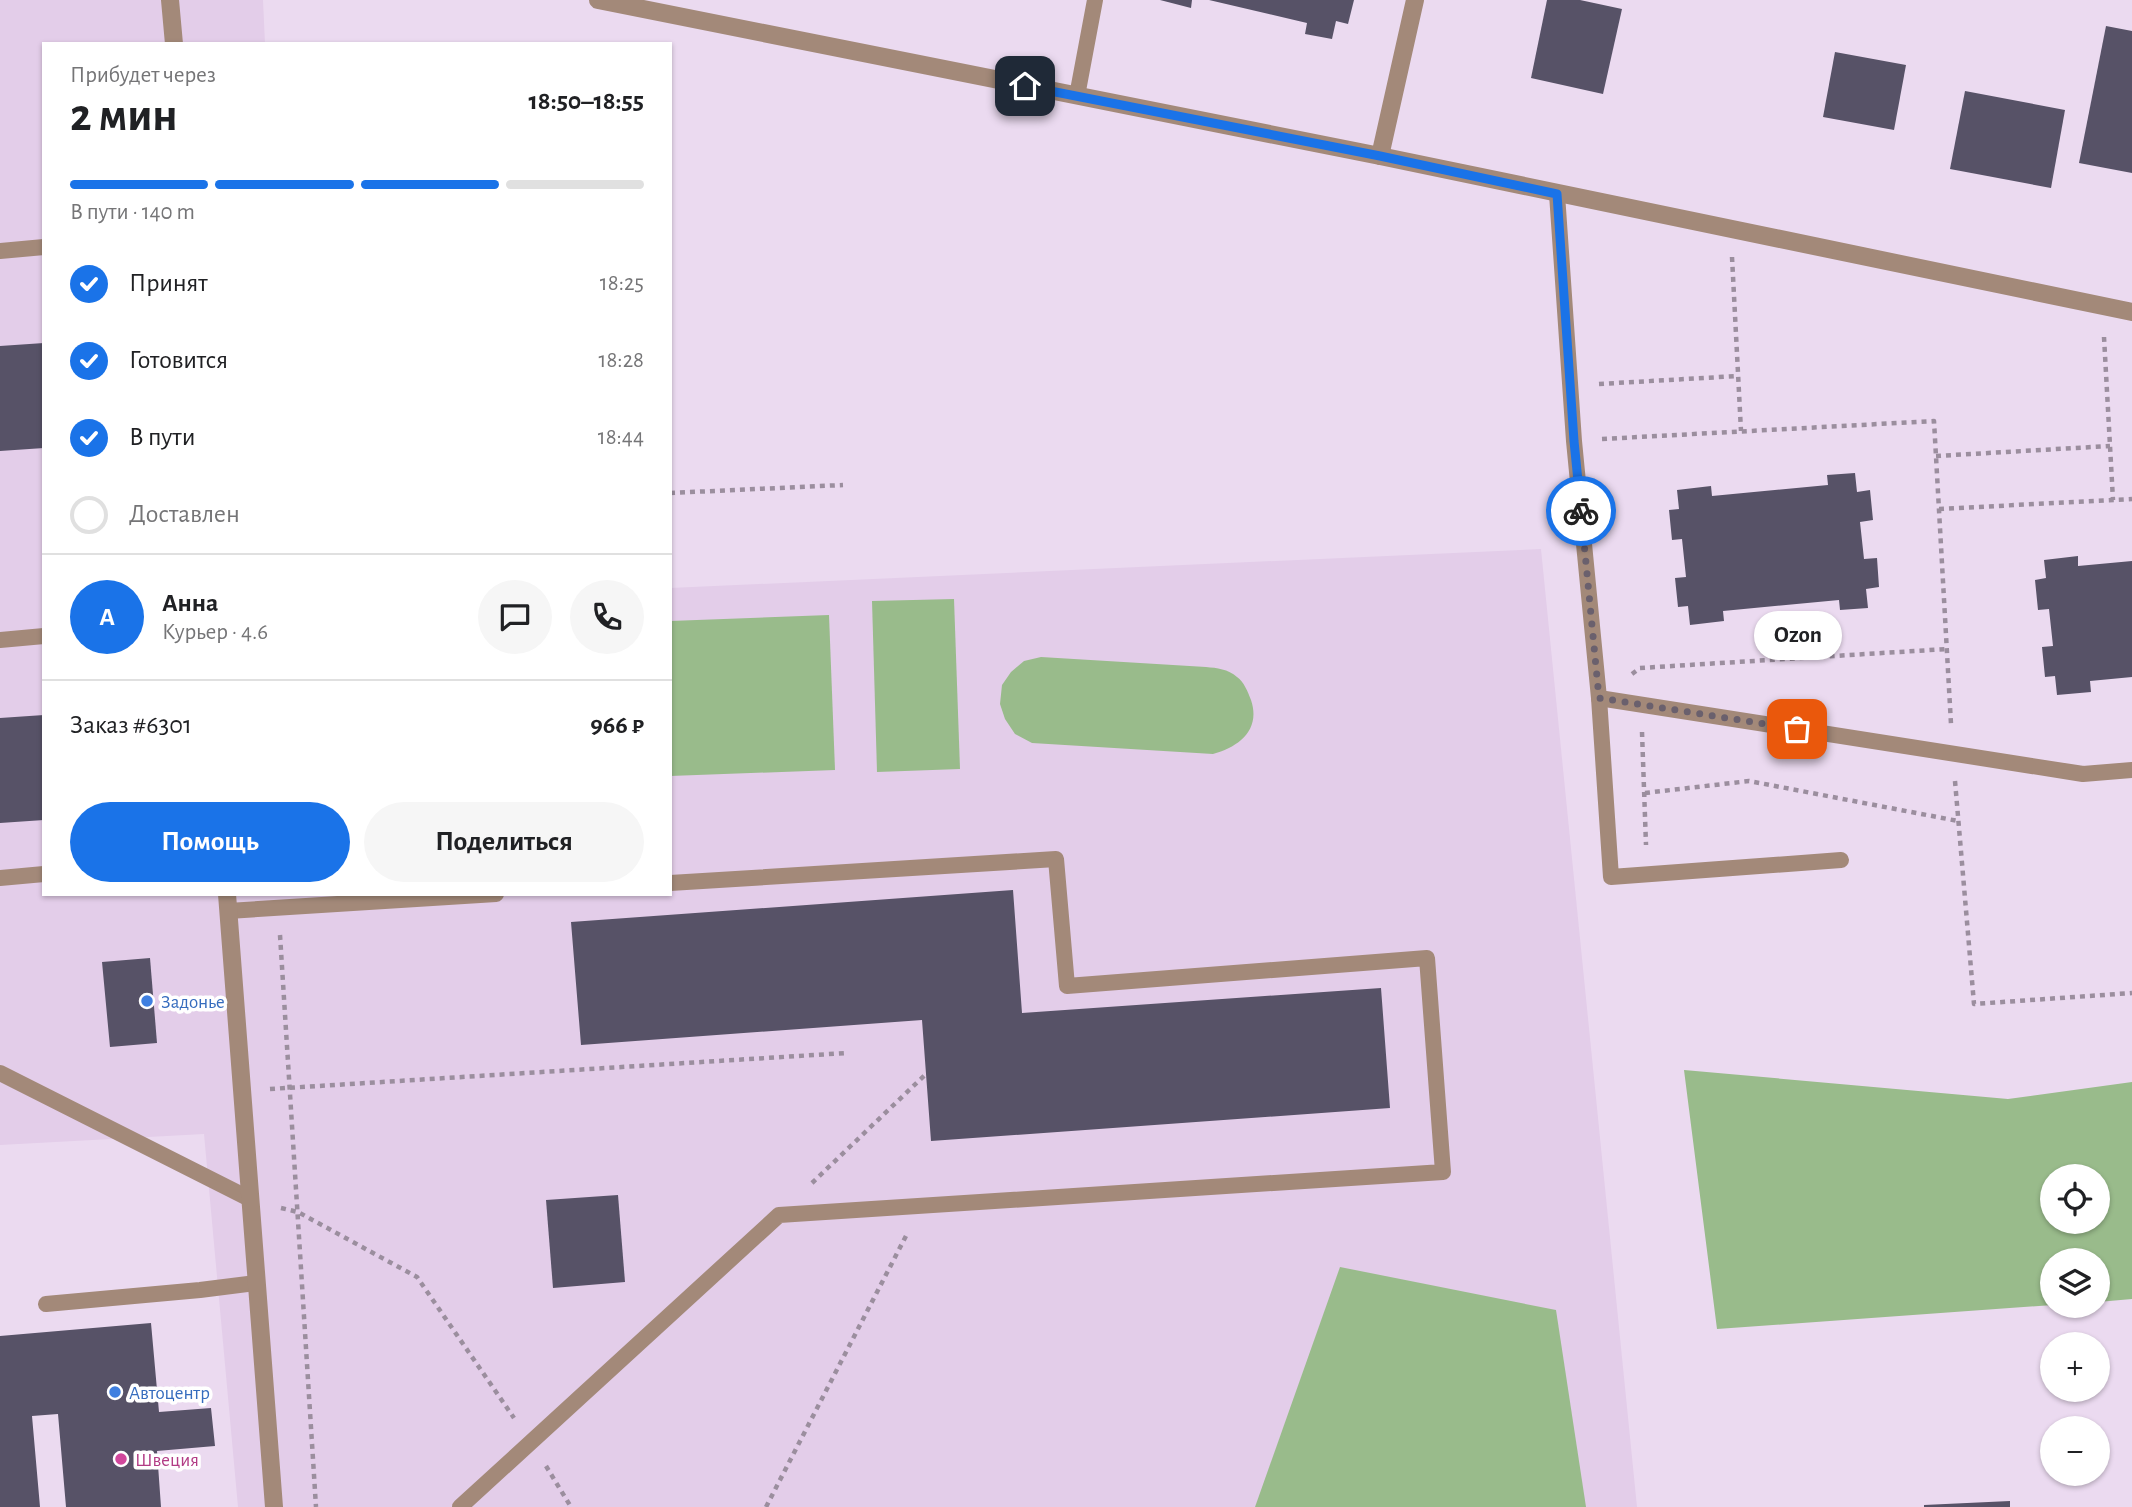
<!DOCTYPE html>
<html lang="ru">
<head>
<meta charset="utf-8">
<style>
  body { margin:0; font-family:"Alegreya Sans",sans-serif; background:#f6f6f6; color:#202124; height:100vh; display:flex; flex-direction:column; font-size:26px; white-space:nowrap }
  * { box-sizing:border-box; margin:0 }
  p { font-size:23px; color:#757577 }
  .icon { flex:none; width:38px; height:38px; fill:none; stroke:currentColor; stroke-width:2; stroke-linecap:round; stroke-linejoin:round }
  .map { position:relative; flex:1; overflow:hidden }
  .drawer { position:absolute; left:42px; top:42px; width:630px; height:854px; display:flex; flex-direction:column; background:#fff; border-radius:0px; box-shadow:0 2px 5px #0004 }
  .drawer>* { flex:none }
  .buttons { position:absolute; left:2040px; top:1164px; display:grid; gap:14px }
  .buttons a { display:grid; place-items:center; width:70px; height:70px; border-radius:50%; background:#fff; box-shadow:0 2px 5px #0004; font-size:35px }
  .pin { position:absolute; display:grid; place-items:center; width:60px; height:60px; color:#fff; margin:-30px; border-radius:14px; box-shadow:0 4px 10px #0006 }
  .courier { position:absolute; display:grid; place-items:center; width:70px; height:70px; margin:-35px; border:5px solid #1a73e8; border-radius:50%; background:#fff; color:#222; box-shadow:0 2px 9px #0007 }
  .bubble { position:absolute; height:49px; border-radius:24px; background:#fff; box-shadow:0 2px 5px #0004; font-size:23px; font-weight:700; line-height:49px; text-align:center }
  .head em { font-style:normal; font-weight:700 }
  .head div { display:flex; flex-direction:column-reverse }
  .head { display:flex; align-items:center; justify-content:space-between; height:119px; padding:0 28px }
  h1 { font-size:46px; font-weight:700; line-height:52px }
  .bar { display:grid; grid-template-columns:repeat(4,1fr); gap:10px 7px; align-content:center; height:84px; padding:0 28px }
  .bar i { height:9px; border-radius:5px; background:#e0e0e0 }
  .bar .current { background:#1a73e8 }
  .bar p { grid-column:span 4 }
  .line { display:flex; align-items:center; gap:18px; padding:0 28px; border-top:2px solid #e0e0e0 }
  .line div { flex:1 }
  .round { display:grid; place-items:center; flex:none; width:74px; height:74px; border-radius:37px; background:#f6f6f6 }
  ol { padding:0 28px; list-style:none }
  li { display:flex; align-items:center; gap:21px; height:77px }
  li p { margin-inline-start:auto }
  li .icon { padding:7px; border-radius:50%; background:#1a73e8; color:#fff; stroke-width:4 }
  li:last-child { color:#757577 }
  li i { width:38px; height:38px; border:4px solid #e0e0e0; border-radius:50% }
  .action { display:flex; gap:14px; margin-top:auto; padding:14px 28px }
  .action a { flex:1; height:80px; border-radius:42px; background:#1a73e8; color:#fff; font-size:28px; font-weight:700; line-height:80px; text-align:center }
  .action a+a { background:#f6f6f6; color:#202124 }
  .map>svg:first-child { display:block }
</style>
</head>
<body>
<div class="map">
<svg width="2132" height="1507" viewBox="0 0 2132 1507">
  <rect width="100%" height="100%" fill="#ebdaf0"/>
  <path fill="#e3cde9" d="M0,0H263L265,44H44V894H670V588L1541,549L1637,1507H238L204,1134L0,1145Z"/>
  <g fill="#99bb8b" fill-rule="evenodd">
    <path d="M954,599L960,769L877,772L872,601Z"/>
    <path d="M829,615L835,770L670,776V621Z"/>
    <path d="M1041,657L1206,667C1217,668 1228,669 1237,677C1244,682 1248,692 1251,700C1261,730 1239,747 1213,754L1032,743L1015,734L1005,719L1000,704L1002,685L1011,672L1024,661Z"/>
    <path d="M1684,1070L2008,1099L2132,1082V1299L2098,1302V1260H2053V1305L1717,1329ZM2053,1176H2098V1222H2053Z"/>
    <path d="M1340,1267L1556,1310L1586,1507H1255Z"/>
  </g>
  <g fill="#575267">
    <path d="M1160,0H1192L1191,8Z"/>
    <path d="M1209,0H1354L1348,24L1336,21L1332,39L1305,34L1307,23Z"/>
    <path d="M1547,0H1580L1622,9L1603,94L1531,78Z"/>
    <path d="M2106,26L2132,31V173L2079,163Z"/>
    <path d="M1835,52L1906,65L1894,130L1823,117Z"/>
    <path d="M1965,91L2065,110L2051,188L1950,169Z"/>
    <path d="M44,343V448L0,451V346Z"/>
    <path d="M1855,473L1857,492L1870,490L1873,520L1860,522L1864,559L1877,558L1879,587L1866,589L1868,608L1840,610L1839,600L1723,611L1724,621L1690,625L1688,606L1678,607L1675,578L1686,577L1682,539L1672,540L1669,510L1679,509L1677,490L1711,486L1712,496L1828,485L1827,475Z"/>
    <path d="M2078,556V566L2132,561V677L2090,681L2091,692L2057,695L2055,676L2045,677L2042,647L2053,646L2049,609L2038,610L2035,580L2046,578L2044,560Z"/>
    <path d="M44,715V820L0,823V718Z"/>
    <path d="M1013,890L1022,1013L1381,988L1390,1108L931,1141L922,1020L581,1045L571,922Z"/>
    <path d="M150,958L157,1043L110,1047L102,962Z"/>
    <path d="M618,1195L625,1282L553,1288L546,1200Z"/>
    <path d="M151,1323L159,1412L211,1408L215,1446L157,1451L161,1507H66L58,1414L32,1416L40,1507H0V1336Z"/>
    <path d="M2010,1501V1507H1924V1505Z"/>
  </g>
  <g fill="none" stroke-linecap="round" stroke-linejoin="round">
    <g stroke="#9b8e9e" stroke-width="4.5" stroke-dasharray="5 5" stroke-linecap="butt">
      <path d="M1732,257L1741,431"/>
      <path d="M2104,337L2113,500"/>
      <path d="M1599,384L1738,376"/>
      <path d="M1602,439L1934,421L1951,724"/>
      <path d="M1936,456L2110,446"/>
      <path d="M670,493L843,485"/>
      <path d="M1939,509L2132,499"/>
      <path d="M1632,674L1640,668L1947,649"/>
      <path d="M1642,732L1646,845"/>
      <path d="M1955,781L1974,1004L2132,993"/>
      <path d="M1645,793L1749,781L1958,821"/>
      <path d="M280,935L316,1507"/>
      <path d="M270,1089L846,1053"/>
      <path d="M812,1183L927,1073"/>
      <path d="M281,1208L298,1212L417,1277L514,1418"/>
      <path d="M546,1466L571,1507"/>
      <path d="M766,1507L907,1234"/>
    </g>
    <g stroke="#a38979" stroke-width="16">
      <path d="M1077,96L1095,0"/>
      <path d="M1557,194L1574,441L1599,698L2083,774L2132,770"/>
      <path d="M0,251L44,247"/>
      <path d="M0,640L44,636"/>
      <path d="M1599,698L1611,877L1841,860"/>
      <path d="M0,878L44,874"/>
      <path d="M228,911L496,894"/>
      <path d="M0,1073L250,1199"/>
      <path d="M46,1304L200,1290L256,1283"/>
      <path d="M460,1507L779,1215L1443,1172L1427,958L1067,986L1056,859L670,883"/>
    </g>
    <g stroke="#a38979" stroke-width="18">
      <path d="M170,0L174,44"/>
      <path d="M598,0L1380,156L2132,312"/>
      <path d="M1380,156L1415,0"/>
      <path d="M227,894L274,1507"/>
    </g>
  </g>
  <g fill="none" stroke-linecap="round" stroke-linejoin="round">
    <path stroke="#6a606d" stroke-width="7" stroke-dasharray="0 12.6" d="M1581,511L1599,698L1797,729"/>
    <path stroke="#1a73e8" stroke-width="9" d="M1025,86L1380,156L1557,194L1574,441L1581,511"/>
  </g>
  <g fill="#3f7fe0" stroke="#fff" stroke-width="2.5">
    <circle cx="147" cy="1001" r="7"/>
    <circle cx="115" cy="1392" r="7"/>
  </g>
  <circle fill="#d1479c" stroke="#fff" stroke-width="2.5" cx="121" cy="1459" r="7"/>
  <g text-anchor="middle" stroke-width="7" stroke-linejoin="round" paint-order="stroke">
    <g font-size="19" fill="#366cbe" stroke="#fff" text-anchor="start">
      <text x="161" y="1008">Задонье</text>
      <text x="129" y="1399">Автоцентр</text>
    </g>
    <g font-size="19" fill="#b23c85" stroke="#fff" text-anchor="start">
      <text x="135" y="1466">Швеция</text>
    </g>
  </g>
</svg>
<div class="buttons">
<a><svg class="icon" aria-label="locate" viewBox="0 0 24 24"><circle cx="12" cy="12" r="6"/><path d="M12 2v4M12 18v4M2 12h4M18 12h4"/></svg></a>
<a><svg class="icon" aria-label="layers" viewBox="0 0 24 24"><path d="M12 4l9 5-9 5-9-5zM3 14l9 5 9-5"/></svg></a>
<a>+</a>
<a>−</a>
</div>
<div class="pin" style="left:1797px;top:729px;background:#ea580c"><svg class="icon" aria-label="bag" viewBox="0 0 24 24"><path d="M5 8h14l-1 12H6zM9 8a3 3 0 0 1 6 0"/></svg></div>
<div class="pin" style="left:1025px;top:86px;background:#1f2937"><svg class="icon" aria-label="home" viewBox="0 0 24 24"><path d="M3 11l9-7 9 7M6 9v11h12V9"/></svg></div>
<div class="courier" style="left:1581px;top:511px"><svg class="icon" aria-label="bike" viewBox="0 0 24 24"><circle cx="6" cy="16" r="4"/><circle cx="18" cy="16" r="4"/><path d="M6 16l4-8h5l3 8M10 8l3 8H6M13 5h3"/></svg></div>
<div class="bubble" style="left:1754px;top:611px;width:88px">Ozon</div>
<section class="drawer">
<div class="head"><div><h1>2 мин</h1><p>Прибудет через</p></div><em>18:50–18:55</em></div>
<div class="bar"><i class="current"></i><i class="current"></i><i class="current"></i><i></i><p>В пути · 140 m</p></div>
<ol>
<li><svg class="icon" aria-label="check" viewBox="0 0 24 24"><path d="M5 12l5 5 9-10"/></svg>Принят<p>18:25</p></li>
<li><svg class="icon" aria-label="check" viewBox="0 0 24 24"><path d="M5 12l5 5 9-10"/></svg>Готовится<p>18:28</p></li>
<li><svg class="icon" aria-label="check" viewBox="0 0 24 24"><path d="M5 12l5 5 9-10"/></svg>В пути<p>18:44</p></li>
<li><i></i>Доставлен</li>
</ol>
<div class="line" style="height:126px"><b class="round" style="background:#1a73e8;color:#fff">А</b><div><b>Анна</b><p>Курьер · 4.6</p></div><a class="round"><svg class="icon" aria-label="chat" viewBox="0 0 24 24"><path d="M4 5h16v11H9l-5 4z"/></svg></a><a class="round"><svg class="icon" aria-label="phone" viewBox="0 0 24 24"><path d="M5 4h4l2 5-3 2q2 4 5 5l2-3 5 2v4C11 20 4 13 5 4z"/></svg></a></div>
<div class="line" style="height:91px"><div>Заказ #6301</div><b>966 ₽</b></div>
<div class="action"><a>Помощь</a><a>Поделиться</a></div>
</section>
</div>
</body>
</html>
